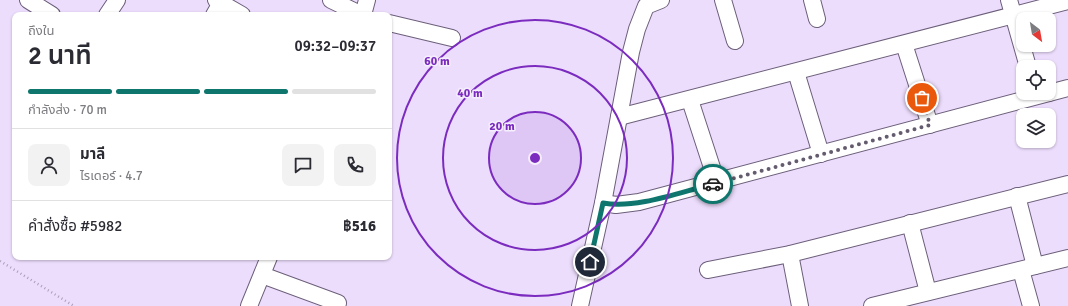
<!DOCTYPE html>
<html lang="th">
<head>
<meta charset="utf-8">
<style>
  body { margin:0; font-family:Signika,"Noto Sans Thai",sans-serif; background:#f2f2f3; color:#2b2b33; height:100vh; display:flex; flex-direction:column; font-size:15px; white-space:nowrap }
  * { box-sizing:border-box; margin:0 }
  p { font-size:13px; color:#7c7c81 }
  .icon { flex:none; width:22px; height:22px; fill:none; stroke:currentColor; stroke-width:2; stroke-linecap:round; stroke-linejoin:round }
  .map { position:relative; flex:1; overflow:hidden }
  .drawer { position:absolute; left:12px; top:12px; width:380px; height:248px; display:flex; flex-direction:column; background:#fff; border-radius:8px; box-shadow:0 1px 3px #0004 }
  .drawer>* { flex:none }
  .needle { width:26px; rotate:149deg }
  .fabs { position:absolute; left:1016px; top:12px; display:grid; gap:8px }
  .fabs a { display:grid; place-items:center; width:40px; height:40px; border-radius:8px; background:#fff; box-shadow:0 1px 3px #0004; font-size:20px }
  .pin { position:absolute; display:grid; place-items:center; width:34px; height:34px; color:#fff; margin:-17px; border:2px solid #fff; border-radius:50%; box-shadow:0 1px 4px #0007 }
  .courier { position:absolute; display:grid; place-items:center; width:40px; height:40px; margin:-20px; border:3px solid #0f766e; border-radius:50%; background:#fff; color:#222; box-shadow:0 1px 5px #0007 }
  .summary em { font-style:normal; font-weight:600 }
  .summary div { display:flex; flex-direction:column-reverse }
  .summary { display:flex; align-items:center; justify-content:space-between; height:68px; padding:0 16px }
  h1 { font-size:26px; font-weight:600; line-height:30px }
  .bar { display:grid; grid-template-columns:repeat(4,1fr); gap:6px 4px; align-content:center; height:48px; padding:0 16px }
  .bar i { height:5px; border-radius:3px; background:#e1e1e2 }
  .bar .on { background:#0f766e }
  .bar p { grid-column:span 4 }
  .line { display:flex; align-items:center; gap:10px; padding:0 16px; border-top:1px solid #e1e1e2 }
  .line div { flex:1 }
  .round { display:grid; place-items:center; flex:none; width:42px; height:42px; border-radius:8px; background:#f2f2f3 }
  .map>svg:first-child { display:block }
</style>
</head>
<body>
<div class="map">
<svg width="1068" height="306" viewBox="0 0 1068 306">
  <rect width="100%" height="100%" fill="#edddfd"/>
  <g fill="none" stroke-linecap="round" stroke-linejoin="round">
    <g stroke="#6c5f7a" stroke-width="18">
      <g id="minor">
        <path d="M28,0L52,15"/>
        <path d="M216,0L242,15"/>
        <path d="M331,0L362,15"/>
        <path d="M723,0L735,41"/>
        <path d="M812,0L817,19"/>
        <path d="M1009,0L1028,67"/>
        <path d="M107,15L117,0"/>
        <path d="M214,15L221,3"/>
        <path d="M363,15L367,0"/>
        <path d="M389,23L452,38"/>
        <path d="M904,44L930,125"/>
        <path d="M796,72L821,154"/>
        <path d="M1049,93L1068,88"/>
        <path d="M690,100L717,183"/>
        <path d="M619,117L1068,1"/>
        <path d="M1017,196L1035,266"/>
        <path d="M603,203L616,205L639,202L1049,93"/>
        <path d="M910,223L928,292"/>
        <path d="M790,254L800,306"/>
        <path d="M708,270L790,254L1068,184"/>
        <path d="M1021,270L1031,306"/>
        <path d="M262,275L338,303"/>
        <path d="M249,306L269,257"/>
        <path d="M580,306L603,203L631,52L637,29L646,6L661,0"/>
        <path d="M872,306L1068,258"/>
      </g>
    </g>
    <path stroke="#ab9fb8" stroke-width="2.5" stroke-dasharray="1 3" stroke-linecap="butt" d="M0,261L74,306"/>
    <use href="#minor" stroke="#fff" stroke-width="16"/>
  </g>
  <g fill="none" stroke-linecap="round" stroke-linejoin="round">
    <path stroke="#645c6e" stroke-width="4" stroke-dasharray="0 7.2" d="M713,184L930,125L922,98"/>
    <path stroke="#0f766e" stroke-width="5" d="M590,262L603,203C637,209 680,192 713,184"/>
  </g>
  <circle cx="535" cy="158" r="46" fill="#7b2cbf" fill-opacity=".12"/>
  <g fill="none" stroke="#7b2cbf" stroke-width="2">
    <circle cx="535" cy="158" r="46"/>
    <circle cx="535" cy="158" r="92"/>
    <circle cx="535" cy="158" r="138"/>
  </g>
  <circle cx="535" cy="158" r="6" fill="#7b2cbf" stroke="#f5effc" stroke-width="2"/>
  <g font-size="12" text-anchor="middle" font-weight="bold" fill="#7b2cbf" stroke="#f5effc" stroke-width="3" stroke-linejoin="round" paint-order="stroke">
    <text x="437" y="65">60 m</text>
    <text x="470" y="97">40 m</text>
    <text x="502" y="130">20 m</text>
  </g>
</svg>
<div class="fabs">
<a><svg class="needle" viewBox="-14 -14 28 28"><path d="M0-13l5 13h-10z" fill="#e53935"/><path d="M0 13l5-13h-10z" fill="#7c7c81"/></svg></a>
<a><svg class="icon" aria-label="locate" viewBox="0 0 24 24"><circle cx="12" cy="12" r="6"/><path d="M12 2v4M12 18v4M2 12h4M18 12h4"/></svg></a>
<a><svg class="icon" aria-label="layers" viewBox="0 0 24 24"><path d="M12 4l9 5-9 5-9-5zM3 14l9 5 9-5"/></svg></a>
</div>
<div class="pin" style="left:922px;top:98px;background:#ea580c"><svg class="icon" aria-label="bag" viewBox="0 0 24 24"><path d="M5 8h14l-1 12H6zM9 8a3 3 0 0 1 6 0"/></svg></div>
<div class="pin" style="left:590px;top:262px;background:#1f2937"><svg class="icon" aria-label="home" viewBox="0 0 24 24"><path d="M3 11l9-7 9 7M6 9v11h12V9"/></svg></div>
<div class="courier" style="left:713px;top:184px"><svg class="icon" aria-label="car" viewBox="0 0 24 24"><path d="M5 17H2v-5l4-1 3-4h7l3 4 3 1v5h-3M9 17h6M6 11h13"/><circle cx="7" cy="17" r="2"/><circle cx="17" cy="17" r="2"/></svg></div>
<section class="drawer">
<div class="summary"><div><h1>2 นาที</h1><p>ถึงใน</p></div><em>09:32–09:37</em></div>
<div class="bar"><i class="on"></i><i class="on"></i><i class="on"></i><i></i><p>กำลังส่ง · 70 m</p></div>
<div class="line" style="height:72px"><a class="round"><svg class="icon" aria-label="person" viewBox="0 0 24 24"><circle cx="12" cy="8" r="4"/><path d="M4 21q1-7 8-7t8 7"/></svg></a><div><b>มาลี</b><p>ไรเดอร์ · 4.7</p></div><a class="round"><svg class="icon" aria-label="chat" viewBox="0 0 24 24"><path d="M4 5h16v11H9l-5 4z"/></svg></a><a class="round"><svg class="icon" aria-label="phone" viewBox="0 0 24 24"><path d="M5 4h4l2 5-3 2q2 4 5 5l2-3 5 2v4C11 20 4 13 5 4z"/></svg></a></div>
<div class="line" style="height:52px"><div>คำสั่งซื้อ #5982</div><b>฿516</b></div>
</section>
</div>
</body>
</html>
